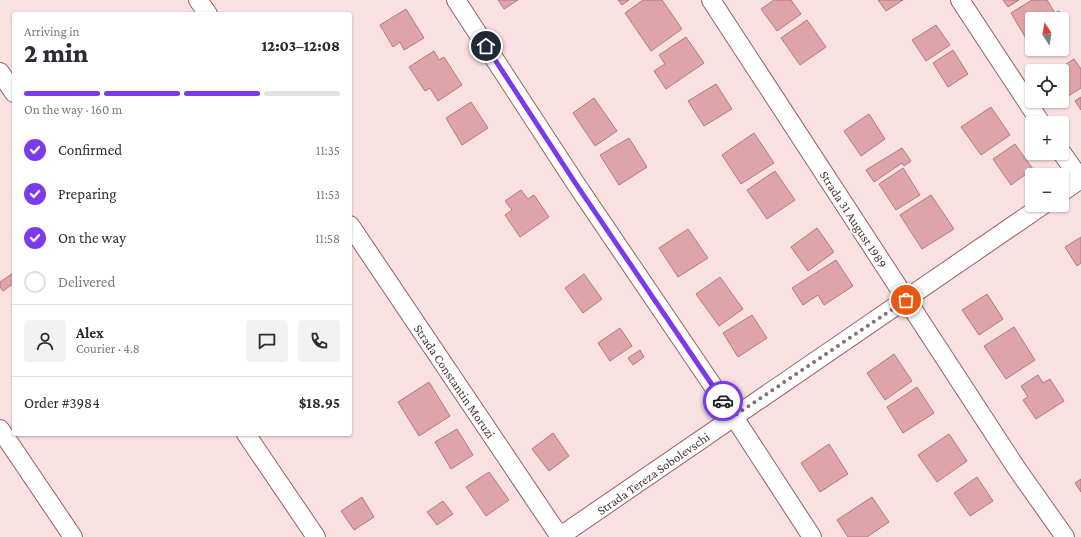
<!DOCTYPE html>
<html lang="en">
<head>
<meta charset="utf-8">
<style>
  body { margin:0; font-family:"Crimson Pro",serif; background:#f2f2f3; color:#2b2b33; height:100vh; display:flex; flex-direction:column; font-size:15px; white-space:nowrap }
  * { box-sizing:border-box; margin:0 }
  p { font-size:13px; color:#7c7c81 }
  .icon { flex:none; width:22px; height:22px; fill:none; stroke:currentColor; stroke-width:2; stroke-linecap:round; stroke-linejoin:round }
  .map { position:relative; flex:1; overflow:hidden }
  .side { position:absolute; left:12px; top:12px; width:340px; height:424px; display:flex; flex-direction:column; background:#fff; border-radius:4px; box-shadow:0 1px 3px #0004 }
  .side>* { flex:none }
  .needle { width:26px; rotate:348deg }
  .fabs { position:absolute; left:1025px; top:12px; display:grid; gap:8px }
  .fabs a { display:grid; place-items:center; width:44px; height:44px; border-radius:4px; background:#fff; box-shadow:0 1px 3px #0004; font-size:20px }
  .pin { position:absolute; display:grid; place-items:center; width:34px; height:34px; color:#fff; margin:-17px; border:2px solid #fff; border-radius:50%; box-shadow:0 1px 4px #0007 }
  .courier { position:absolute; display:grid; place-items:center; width:40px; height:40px; margin:-20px; border:3px solid #7c3aed; border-radius:50%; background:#fff; color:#222; box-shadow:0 1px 5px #0007 }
  .headline em { font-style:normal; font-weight:800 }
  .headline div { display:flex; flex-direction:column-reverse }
  .headline { display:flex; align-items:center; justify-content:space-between; height:68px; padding:0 12px }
  h1 { font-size:26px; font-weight:800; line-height:30px }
  .bar { display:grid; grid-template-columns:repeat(4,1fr); gap:6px 4px; align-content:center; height:48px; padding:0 12px }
  .bar i { height:5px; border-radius:3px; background:#e1e1e2 }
  .bar .on { background:#7c3aed }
  .bar p { grid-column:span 4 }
  .line { display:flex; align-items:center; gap:10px; padding:0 12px; border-top:1px solid #e1e1e2 }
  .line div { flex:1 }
  .round { display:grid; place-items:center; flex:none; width:42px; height:42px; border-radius:4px; background:#f2f2f3 }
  ol { padding:0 12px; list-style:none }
  li { display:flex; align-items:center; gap:12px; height:44px }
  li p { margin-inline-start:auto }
  li .icon { padding:4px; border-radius:50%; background:#7c3aed; color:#fff; stroke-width:4 }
  li:last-child { color:#7c7c81 }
  li i { width:22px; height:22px; border:2px solid #e1e1e2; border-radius:50% }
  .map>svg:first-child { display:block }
</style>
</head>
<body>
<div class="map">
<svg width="1081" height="537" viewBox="0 0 1081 537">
  <rect width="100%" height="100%" fill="#f9e0e1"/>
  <g fill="#dea4a8" stroke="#b17a7e">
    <path d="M498,0H518L504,9Z"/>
    <path d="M618,0H629L622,5Z"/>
    <path d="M643,0H662L682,29L651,51L625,13Z"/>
    <path d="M774,0H791L801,14L777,31L761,9Z"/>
    <path d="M878,0H903L886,11Z"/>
    <path d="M1003,0H1019L1008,7Z"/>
    <path d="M1032,0H1047L1055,13L1059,11L1067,23L1062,26V19H1032V44L1030,45L1011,13Z"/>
    <path d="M406,9L424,38L404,50L400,42L393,47L380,25Z"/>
    <path d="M807,20L826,47L800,65L781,38Z"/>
    <path d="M936,25L950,45L926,61L912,40Z"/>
    <path d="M686,37L704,63L666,89L654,71L665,64L659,55Z"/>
    <path d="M953,50L968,74L948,87L933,63Z"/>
    <path d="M434,51L439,60L444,57L462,85L438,101L430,88L425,91L409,67Z"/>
    <path d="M1074,59L1081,69V88L1065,98L1062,94V71H1055Z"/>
    <path d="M716,84L732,109L704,126L688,101Z"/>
    <path d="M1081,97V110L1075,101Z"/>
    <path d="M594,98L617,131L595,146L573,113Z"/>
    <path d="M471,102L488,128L462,145L446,118Z"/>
    <path d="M991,107L1010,135L981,155L961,127Z"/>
    <path d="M869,114L885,139L861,156L844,131Z"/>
    <path d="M754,133L774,163L741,184L722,155Z"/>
    <path d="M629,138L647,167L619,185L600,155Z"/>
    <path d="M1015,144L1033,169L1011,185L993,159Z"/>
    <path d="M902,148L911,161L904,166L902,163L874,182L866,170Z"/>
    <path d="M903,168L920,195L896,210L879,184Z"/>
    <path d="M775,171L795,200L767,219L747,190Z"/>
    <path d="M521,190L528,199L534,195L549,217L520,237L505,215L512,210L505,201Z"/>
    <path d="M931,195L954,229L922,249L900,215Z"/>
    <path d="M817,228L834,252L808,271L791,247Z"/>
    <path d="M688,229L708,258L678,277L659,248Z"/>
    <path d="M1081,237V263L1077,266L1065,247Z"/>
    <path d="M836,260L853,286L824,305L818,295L803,305L792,288Z"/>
    <path d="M12,274L14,277V283L3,291L0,287V282Z"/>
    <path d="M584,274L602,299L583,313L565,288Z"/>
    <path d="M720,277L743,309L719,326L696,294Z"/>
    <path d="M987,294L1003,319L979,335L962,310Z"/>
    <path d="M752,315L767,338L738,357L723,333Z"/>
    <path d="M1014,327L1035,360L1006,379L984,346Z"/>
    <path d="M620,328L632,346L610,361L598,343Z"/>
    <path d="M640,350L644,357L633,365L628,358Z"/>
    <path d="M894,354L912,381L885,400L867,373Z"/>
    <path d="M1038,375L1043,383L1050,379L1064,401L1036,419L1023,400L1028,397L1021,386Z"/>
    <path d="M429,382L450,416L419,436L398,402Z"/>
    <path d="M917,387L934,413L903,433L887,407Z"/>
    <path d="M457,429L473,455L451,469L435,442Z"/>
    <path d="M553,433L569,456L549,471L532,449Z"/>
    <path d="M949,434L967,461L937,482L918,455Z"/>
    <path d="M829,444L848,474L820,492L801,463Z"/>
    <path d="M489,472L509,500L486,516L466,487Z"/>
    <path d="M977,477L993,501L970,516L954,493Z"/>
    <path d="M1081,479V492L1075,483Z"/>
    <path d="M362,497L374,517L354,530L341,511Z"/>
    <path d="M872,497L889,522L867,537H848L837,520Z"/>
    <path d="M443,501L453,514L437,525L427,512Z"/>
  </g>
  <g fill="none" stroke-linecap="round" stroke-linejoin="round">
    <g stroke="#966165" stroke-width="20">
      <g id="minor">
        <path d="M198,0L208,14"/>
        <path d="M456,0L576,184L734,417L812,537"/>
        <path d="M711,0L1017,469L1065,537"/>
        <path d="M960,0L1041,123"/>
        <path d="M0,72L14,93"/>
        <path d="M1062,153L1081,180"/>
        <path d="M1062,192L1081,179"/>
        <path d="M350,225L560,537"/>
        <path d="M0,429L73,537"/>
        <path d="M246,434L316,537"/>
        <path d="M559,537L1043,205"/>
      </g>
    </g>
    <use href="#minor" stroke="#fff" stroke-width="18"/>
  </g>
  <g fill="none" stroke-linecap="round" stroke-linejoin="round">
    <path stroke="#897172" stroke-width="4" stroke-dasharray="0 7.2" d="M723,401L734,416L906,300"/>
    <path stroke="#7c3aed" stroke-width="5" d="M486,46L576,184L723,401"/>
  </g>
  <g text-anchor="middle" stroke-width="4" stroke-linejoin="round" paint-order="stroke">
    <g font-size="13" fill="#4d3536" stroke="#fff">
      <text transform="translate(854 219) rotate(57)" y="5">Strada 31 August 1989</text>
      <text transform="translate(455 381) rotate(56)" y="5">Strada Constantin Moruzi</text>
      <text transform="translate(653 473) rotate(-35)" y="5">Strada Tereza Sobolevschi</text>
    </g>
  </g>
</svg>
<div class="fabs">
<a><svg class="needle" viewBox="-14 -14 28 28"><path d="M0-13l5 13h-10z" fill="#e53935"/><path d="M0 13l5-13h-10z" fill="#7c7c81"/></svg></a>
<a><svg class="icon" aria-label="locate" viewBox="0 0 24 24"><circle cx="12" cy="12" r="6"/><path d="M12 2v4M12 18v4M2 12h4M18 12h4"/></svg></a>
<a>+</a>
<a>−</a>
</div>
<div class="pin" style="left:906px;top:300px;background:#ea580c"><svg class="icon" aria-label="bag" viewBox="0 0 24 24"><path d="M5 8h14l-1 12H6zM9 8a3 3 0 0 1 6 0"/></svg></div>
<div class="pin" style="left:486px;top:46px;background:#1f2937"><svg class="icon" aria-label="home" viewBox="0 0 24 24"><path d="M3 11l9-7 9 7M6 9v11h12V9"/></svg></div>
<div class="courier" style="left:723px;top:401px"><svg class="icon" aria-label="car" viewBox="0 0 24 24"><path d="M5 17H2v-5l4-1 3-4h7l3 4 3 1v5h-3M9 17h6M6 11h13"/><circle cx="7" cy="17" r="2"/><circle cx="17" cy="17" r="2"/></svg></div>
<section class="side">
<div class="headline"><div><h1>2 min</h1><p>Arriving in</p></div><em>12:03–12:08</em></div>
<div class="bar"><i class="on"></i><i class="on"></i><i class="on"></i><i></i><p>On the way · 160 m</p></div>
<ol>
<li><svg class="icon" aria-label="check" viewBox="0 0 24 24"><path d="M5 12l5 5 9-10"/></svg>Confirmed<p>11:35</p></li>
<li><svg class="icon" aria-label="check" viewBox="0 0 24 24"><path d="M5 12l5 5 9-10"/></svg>Preparing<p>11:53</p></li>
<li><svg class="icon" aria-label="check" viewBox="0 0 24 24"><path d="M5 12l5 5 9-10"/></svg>On the way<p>11:58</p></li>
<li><i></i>Delivered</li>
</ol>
<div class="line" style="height:72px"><a class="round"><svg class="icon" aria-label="person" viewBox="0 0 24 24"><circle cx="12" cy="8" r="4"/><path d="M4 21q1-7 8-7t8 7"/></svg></a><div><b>Alex</b><p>Courier · 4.8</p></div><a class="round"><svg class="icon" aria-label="chat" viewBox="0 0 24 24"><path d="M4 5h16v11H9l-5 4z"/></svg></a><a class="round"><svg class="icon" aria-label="phone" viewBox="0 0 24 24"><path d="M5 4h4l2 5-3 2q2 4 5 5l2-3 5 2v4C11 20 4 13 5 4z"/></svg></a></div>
<div class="line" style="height:52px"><div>Order #3984</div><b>$18.95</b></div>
</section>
</div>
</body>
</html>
